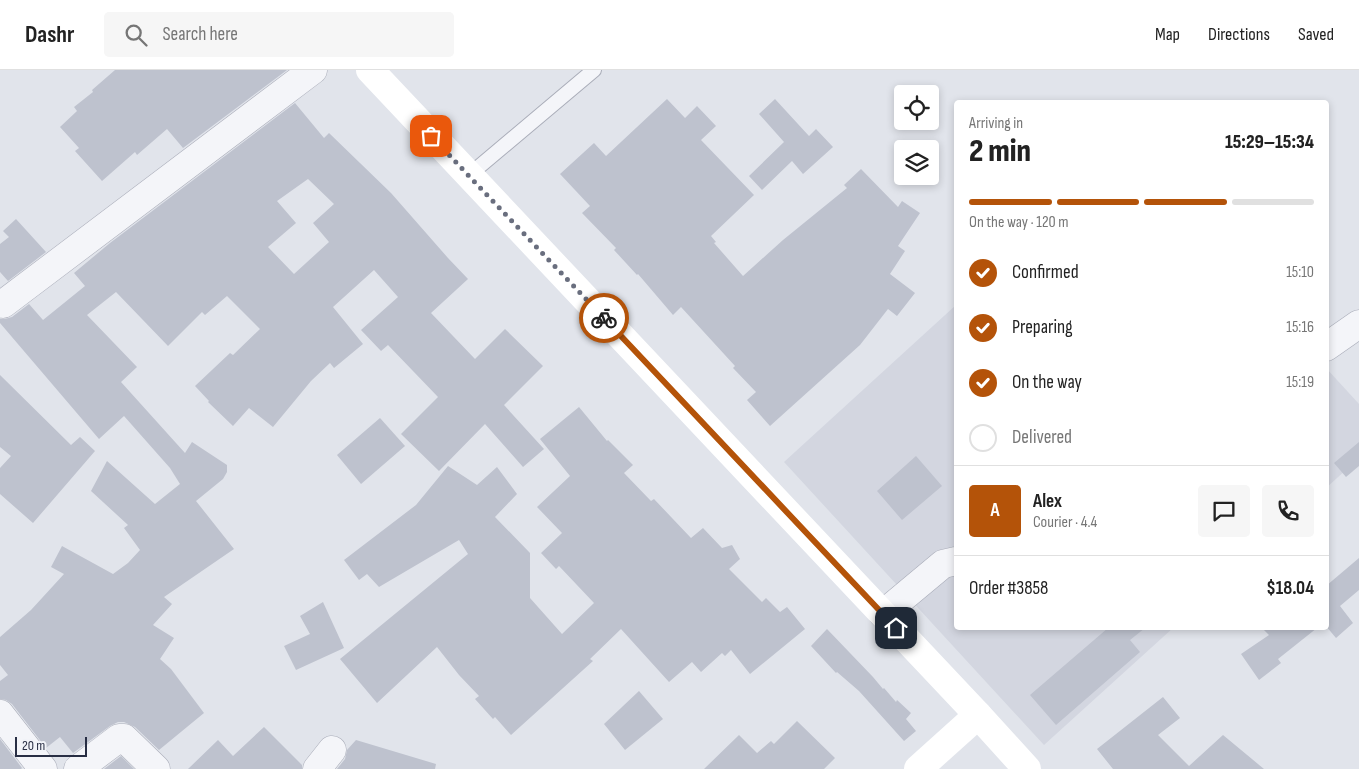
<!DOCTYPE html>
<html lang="en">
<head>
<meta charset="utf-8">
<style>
  body { margin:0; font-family:"Sofia Sans Condensed",sans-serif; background:#f6f6f6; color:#222; height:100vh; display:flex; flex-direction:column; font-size:19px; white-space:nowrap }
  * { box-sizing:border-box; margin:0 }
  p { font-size:16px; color:#767676 }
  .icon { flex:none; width:28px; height:28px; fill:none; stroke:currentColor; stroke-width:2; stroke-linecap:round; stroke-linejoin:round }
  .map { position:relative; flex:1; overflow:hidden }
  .panel { position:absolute; left:954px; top:30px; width:375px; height:530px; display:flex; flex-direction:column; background:#fff; border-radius:5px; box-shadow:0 2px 8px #0003 }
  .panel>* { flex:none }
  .fabs { position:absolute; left:894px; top:15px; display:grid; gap:10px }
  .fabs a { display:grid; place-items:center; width:45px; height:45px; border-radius:5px; background:#fff; box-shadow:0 2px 8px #0003; font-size:25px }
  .scale { position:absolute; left:15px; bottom:12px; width:72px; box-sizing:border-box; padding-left:5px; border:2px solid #282e44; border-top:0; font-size:14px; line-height:18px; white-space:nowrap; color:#282e44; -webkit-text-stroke:4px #f1f3f8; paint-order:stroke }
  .pin { position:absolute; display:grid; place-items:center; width:42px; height:42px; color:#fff; margin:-21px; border-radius:10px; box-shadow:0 2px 8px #0006 }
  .courier { position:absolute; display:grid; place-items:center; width:50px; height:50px; margin:-25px; border:4px solid #b45309; border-radius:50%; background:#fff; color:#222; box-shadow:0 1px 6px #0007 }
  .summary em { font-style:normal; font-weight:800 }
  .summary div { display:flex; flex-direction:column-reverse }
  .summary { display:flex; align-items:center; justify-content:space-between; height:85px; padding:0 15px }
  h1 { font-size:32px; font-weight:800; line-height:38px }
  .bar { display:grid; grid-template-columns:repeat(4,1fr); gap:8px 5px; align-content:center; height:60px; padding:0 15px }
  .bar i { height:6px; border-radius:4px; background:#e0e0e0 }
  .bar .selected { background:#b45309 }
  .bar p { grid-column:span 4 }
  .line { display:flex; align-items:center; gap:12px; padding:0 15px; border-top:1px solid #e0e0e0 }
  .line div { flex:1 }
  .round { display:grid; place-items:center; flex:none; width:52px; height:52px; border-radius:5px; background:#f6f6f6 }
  ol { padding:0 15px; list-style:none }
  li { display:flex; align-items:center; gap:15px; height:55px }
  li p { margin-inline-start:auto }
  li .icon { padding:5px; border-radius:50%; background:#b45309; color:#fff; stroke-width:4 }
  li:last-child { color:#767676 }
  li i { width:28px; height:28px; border:2px solid #e0e0e0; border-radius:50% }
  header { display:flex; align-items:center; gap:30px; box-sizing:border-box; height:70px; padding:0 25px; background:#fff; border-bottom:1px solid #e0e0e0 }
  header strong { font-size:24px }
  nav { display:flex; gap:28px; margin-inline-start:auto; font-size:18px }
  .search { width:350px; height:45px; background:#f6f6f6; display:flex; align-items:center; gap:12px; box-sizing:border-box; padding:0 18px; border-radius:5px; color:#767676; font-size:19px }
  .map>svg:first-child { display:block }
</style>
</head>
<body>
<header>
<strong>Dashr</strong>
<div class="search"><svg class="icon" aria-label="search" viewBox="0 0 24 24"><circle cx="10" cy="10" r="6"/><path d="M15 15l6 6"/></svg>Search here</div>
<nav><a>Map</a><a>Directions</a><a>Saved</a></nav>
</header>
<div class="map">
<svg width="1359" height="699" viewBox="0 0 1359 699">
  <rect width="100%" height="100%" fill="#e1e4eb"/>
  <g fill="#d3d6e0">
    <path d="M956,235V558H1173L1044,675L784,392Z"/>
    <path d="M1326,298L1359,334V388L1326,418Z"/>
  </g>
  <g fill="#bec2ce" fill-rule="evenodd">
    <path d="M115,0H287L183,78L167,59L137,85L135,82L102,111L75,81L79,78L60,57L77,41L74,37L93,22L92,20Z"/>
    <path d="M667,29L685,48L697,36L716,56L701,70L754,125L711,166L716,172L714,173L743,206L783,170L847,118L844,115L861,99L898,137L902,131L920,143L898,176L905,181L890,204L915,223L897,246L888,239L860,275L770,356L747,330L756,322L733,298L735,296L681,237L673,245L638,204L637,205L614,180L616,178L582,143L590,136L560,104L594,73L606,86Z"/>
    <path d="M775,29L809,66L816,59L833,77L803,104L792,91L762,120L749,106L784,72L759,44Z"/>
    <path d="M295,33L324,68L329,63L391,123L448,188L468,209L431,243L475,289L505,259L543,296L504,335L544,379L523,397L485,354L439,401L401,364L438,327L388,275L381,281L361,260L398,227L374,200L333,237L363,274L334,298L330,293L311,311L273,357L249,338L233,356L208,332L209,331L195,316L230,283L233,285L260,259L227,226L205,245L202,242L168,276L116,222L87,245L137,297L121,312L185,383L192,372L227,395V402L223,409L196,431L234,479L164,527L172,534L153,555L174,568L160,589L171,599L204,643L159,680L135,657L124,652H118L110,656L73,683L60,667L46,678L12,634L6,630L0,629V611L8,605L0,595V567L31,540L64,504L51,497L62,476L113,504L128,493L140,480L124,458L128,455L91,421L107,391L155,434L180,414L170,398L124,346L99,369L0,253V249H5L12,247L29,234L43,250L85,216L74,203L110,173ZM308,109L334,134L313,153L329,172L294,204L268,177L296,153L277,131Z"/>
    <path d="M16,149L46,182L8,211L0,202V174L9,167L3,161Z"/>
    <path d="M0,305L71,375L80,367L95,381L33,453L0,424V398L11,386L0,377Z"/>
    <path d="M579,337L607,371L608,370L633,395L624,403L651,431L654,429L691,468L703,458L722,478L732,475L740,489L729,499L762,532L766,528L780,542L787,537L805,559L750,604L731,580L725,586L722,583L701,602L692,592L669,612L621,559L590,589L593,591L511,665L495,647L493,649L475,629L479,626L459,605L437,577L377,633L340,589L468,484L459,470L379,517L367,504L359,510L344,490L416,435L448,396L477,415L497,397L517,424L495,447L530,483V528L562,564L594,533L559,496L556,499L541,483L562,463L537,437L570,406L540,369Z"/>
    <path d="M380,348L405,376L361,414L337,385Z"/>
    <path d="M1359,372V396L1346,407L1334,393Z"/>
    <path d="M916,386L942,416L902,450L877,421Z"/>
    <path d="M1359,488V520L1340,536L1353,553L1336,568L1326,556V516Z"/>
    <path d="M323,532L344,578L296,600L284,576L310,564L300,546Z"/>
    <path d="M1108,558H1145L1130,570L1140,582L1056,655L1030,625Z"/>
    <path d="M1262,558H1317L1278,589L1281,593L1259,610L1241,584L1269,565Z"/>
    <path d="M827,559L873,607L883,619L884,618L896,632L897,630L911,643L906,649L916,661L904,671L859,621L837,602L836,603L811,576Z"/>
    <path d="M639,621L663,649L625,680L604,654Z"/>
    <path d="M1163,627L1180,648L1158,665L1189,696L1223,665L1264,699H1113L1097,679Z"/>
    <path d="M797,651L835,688L824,699H704L739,665L757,683L771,671L774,674Z"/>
    <path d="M264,657L302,695V699H188L218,670L233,686Z"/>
    <path d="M0,669L22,698L21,699H0Z"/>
    <path d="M356,670L436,694L435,699H337L345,689L347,680Z"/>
    <path d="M121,686L134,699H104Z"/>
  </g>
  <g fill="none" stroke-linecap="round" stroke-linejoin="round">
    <g stroke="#aaadb9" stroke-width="16">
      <path id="lane" d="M468,106L594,0"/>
    </g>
    <g stroke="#aaadb9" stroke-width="29">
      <g id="street">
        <path d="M3,234L313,0"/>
        <path d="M1326,277L1359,254"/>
        <path d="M883,544L943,494L956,491"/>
        <path d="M0,644L43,699"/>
        <path d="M78,699L119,668H124L156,699"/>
        <path d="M317,699L332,680"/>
      </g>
    </g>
    <use href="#lane" stroke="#f4f5f9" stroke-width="14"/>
    <use href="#street" stroke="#f4f5f9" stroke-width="28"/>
    <g stroke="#fff" stroke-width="28">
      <path d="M370,0L978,645L1027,699"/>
      <path d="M918,699L978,645"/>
    </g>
  </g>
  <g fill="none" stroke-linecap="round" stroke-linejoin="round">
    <path stroke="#696e7e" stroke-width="5" stroke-dasharray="0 9" d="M431,66L604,248"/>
    <path stroke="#b45309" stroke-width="6" d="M604,248L896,558"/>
  </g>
</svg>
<div class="fabs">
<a><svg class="icon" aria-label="locate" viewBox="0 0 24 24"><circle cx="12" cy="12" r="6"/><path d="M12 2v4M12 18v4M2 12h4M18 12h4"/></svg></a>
<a><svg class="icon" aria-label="layers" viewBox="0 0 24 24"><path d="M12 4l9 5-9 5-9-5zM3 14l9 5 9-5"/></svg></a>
</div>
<div class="scale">20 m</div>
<div class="pin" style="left:431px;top:66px;background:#ea580c"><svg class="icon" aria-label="bag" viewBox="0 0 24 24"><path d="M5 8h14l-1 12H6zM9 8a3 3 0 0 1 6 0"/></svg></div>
<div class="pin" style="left:896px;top:558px;background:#1f2937"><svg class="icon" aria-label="home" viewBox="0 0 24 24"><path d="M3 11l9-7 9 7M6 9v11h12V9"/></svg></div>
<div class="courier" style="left:604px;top:248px"><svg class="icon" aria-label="bike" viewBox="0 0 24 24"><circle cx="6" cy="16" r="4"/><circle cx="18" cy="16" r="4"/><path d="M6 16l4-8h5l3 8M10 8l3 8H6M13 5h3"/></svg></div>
<section class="panel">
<div class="summary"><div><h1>2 min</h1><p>Arriving in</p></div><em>15:29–15:34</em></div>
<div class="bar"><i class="selected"></i><i class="selected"></i><i class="selected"></i><i></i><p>On the way · 120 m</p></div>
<ol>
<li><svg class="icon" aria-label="check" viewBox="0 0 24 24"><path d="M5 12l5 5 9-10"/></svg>Confirmed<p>15:10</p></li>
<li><svg class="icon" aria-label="check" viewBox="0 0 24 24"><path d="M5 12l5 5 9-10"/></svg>Preparing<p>15:16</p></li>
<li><svg class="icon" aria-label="check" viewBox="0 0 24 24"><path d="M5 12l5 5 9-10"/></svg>On the way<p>15:19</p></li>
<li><i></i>Delivered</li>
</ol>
<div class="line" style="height:90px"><b class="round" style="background:#b45309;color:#fff">A</b><div><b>Alex</b><p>Courier · 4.4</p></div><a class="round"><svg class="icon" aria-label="chat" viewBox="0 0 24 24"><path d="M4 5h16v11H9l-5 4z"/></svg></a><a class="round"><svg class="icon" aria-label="phone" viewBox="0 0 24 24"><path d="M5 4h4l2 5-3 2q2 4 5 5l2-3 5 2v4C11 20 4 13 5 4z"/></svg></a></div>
<div class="line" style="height:65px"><div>Order #3858</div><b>$18.04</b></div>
</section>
</div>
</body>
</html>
